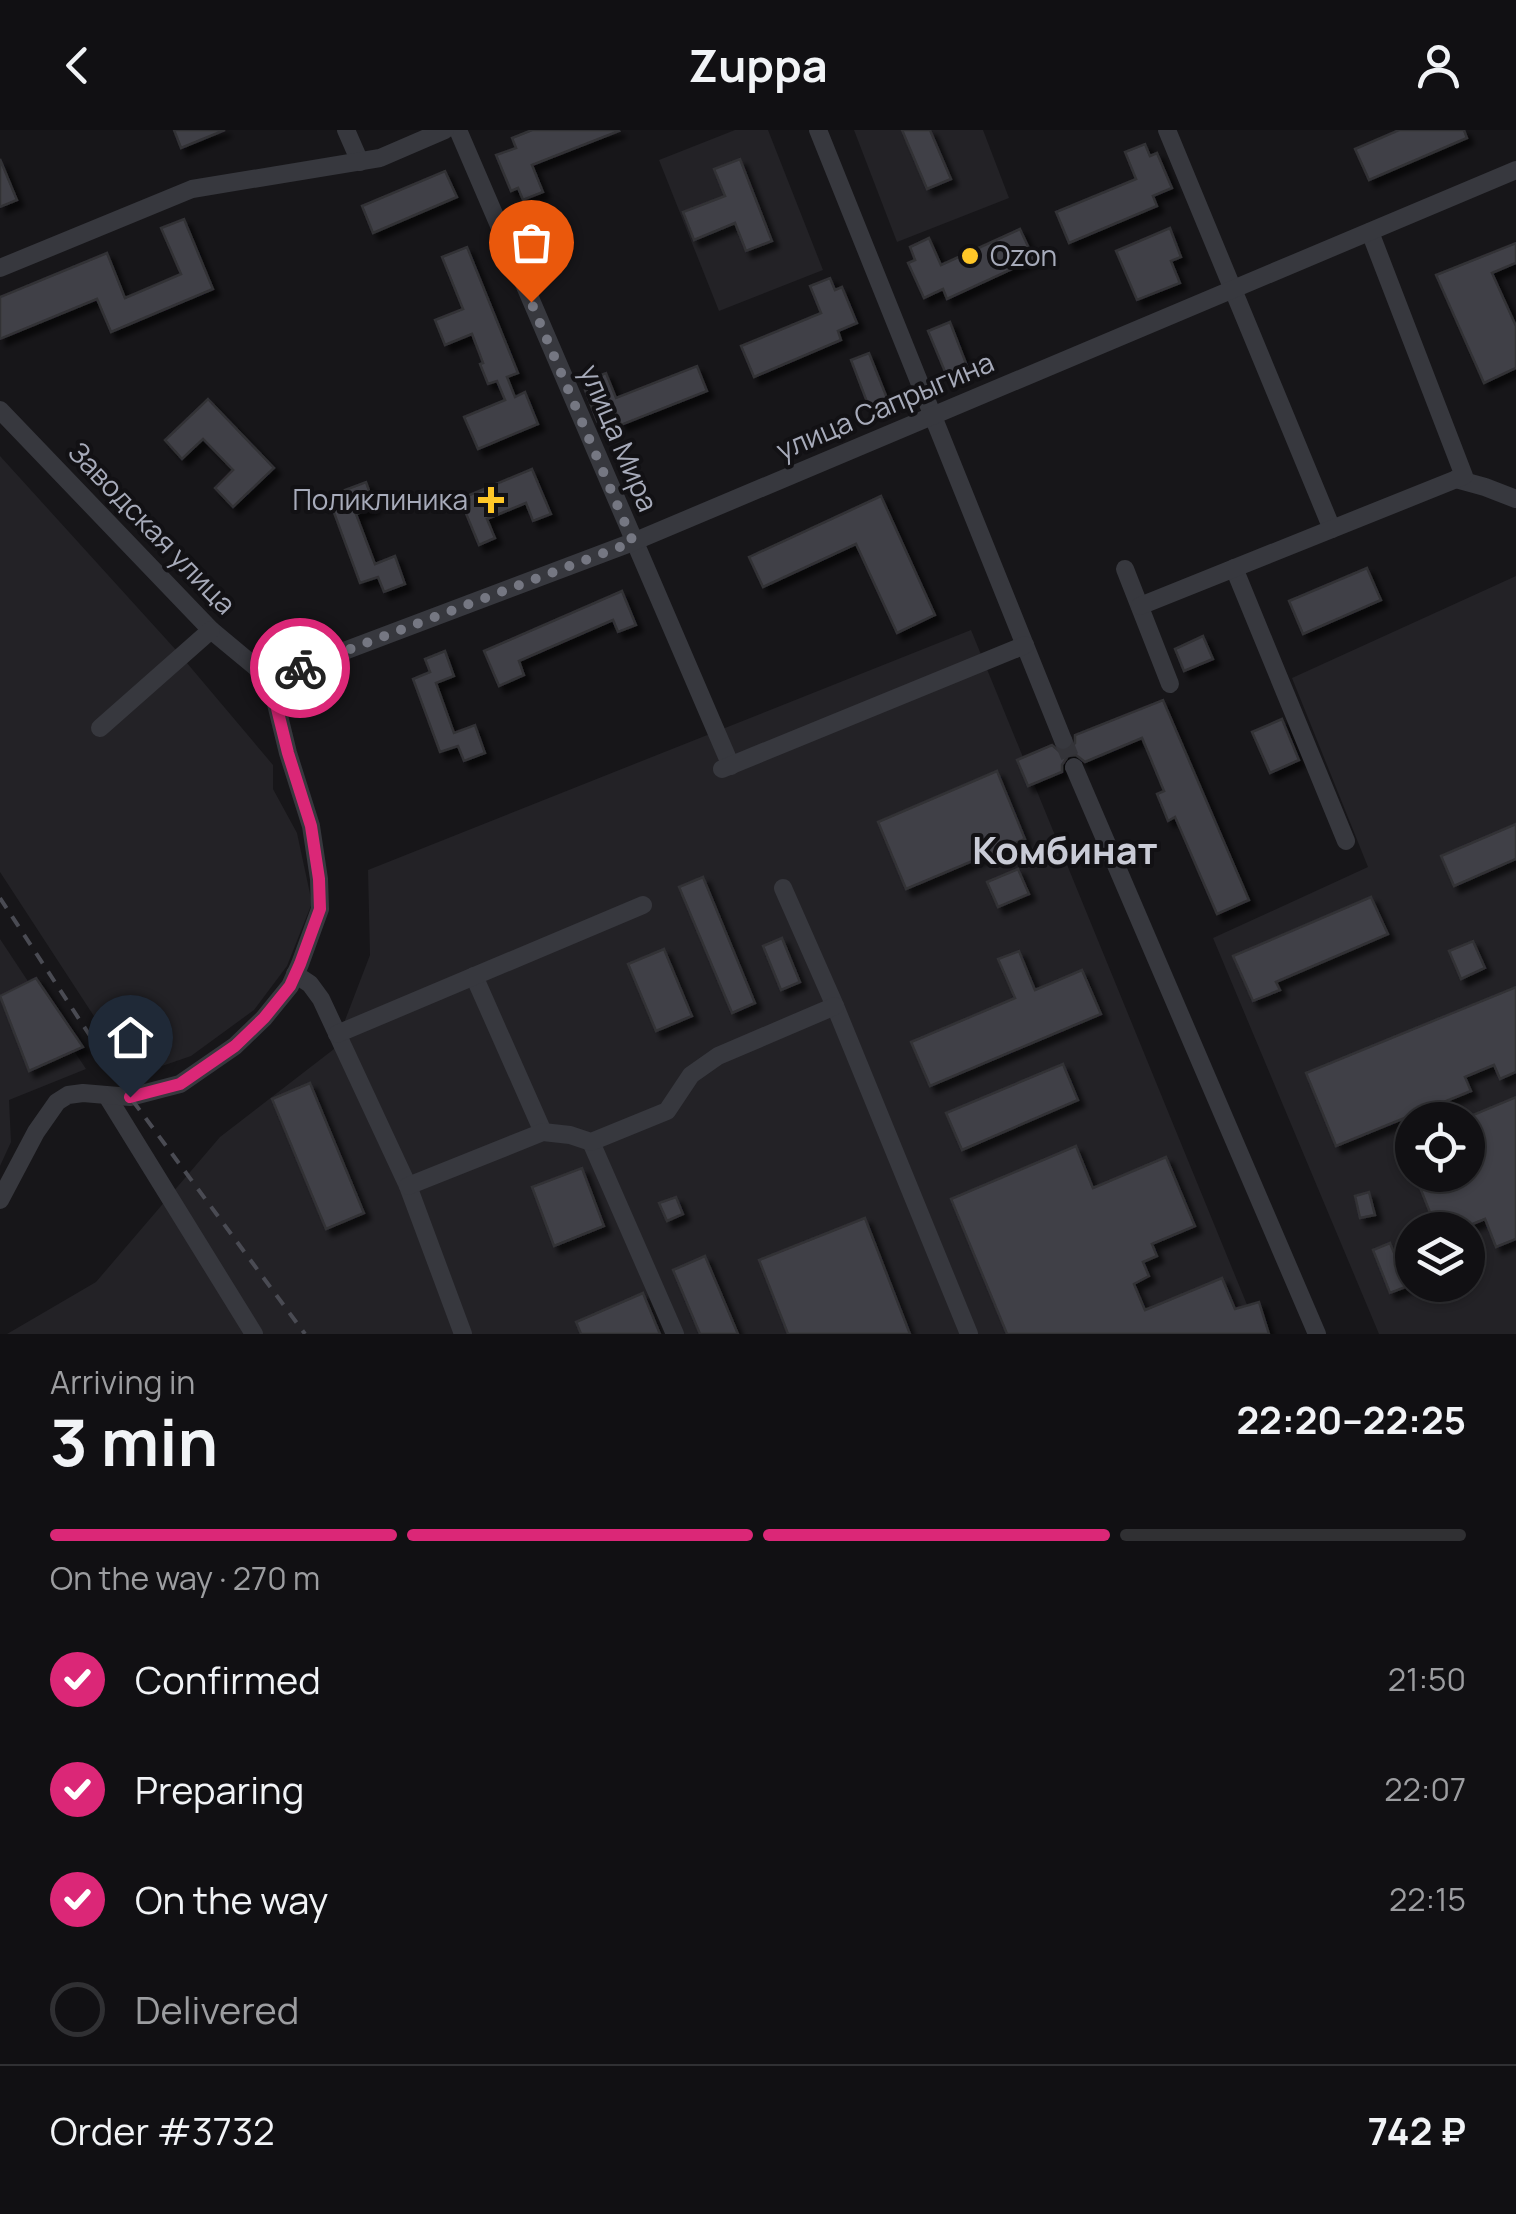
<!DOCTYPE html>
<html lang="en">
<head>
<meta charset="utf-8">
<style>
  body { margin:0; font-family:Manrope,sans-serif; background:#1e1e21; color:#f1f3f6; height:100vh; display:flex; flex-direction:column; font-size:38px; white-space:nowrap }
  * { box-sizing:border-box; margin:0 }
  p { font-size:32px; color:#9c9da0 }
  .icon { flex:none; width:55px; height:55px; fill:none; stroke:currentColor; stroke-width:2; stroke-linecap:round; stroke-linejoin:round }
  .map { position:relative; height:1204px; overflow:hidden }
  .side { display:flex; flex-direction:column; background:#111013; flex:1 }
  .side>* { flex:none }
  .fabs { position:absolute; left:1395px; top:972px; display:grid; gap:20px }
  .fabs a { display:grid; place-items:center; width:90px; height:90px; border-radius:50%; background:#111013; box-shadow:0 2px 8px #0004,0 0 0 2px #303033; font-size:50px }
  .pin { position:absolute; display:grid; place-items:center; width:85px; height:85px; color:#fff; margin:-102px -42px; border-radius:50% 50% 50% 0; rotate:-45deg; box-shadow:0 0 10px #0007 }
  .pin .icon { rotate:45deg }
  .courier { position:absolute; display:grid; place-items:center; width:100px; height:100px; margin:-50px; border:8px solid #db2777; border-radius:50%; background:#fff; color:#222; box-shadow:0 2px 12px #0007 }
  .overview em { font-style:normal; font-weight:700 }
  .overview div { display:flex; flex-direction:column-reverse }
  .overview { display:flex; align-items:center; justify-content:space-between; height:170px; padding:0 50px }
  h1 { font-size:65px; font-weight:700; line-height:75px }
  .bar { display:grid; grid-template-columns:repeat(4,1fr); gap:15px 10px; align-content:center; height:120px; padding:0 50px }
  .bar i { height:12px; border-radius:8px; background:#303033 }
  .bar .active { background:#db2777 }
  .bar p { grid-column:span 4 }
  .line { display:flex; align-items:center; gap:25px; padding:0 50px; border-top:2px solid #303033 }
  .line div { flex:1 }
  ol { padding:0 50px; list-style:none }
  li { display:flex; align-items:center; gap:30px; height:110px }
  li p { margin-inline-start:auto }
  li .icon { padding:10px; border-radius:50%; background:#db2777; color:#fff; stroke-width:4 }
  li:last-child { color:#9c9da0 }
  li i { width:55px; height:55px; border:5px solid #303033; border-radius:50% }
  header { display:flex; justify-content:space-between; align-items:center; height:130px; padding:0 50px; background:#111013; font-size:45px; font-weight:700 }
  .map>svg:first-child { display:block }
</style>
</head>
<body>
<header><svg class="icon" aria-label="back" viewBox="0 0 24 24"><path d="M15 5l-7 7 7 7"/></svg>Zuppa<svg class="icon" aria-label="person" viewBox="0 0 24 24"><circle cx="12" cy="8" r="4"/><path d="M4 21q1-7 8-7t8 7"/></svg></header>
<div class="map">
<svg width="1516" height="1204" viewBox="0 0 1516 1204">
  <defs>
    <filter id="shadow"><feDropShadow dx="6" dy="6" stdDeviation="2.5" flood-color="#0009"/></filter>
  </defs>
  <rect width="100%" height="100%" fill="#171619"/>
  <g fill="#232226" fill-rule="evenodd">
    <path d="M735,0H768L823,140L719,181L659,30Z"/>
    <path d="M854,0H983L1009,68L897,112Z"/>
    <path d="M0,326L176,520L273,635V659L297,703L312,773L287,836L254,880L191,926L165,935L131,943L0,742Z"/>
    <path d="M1516,446V1204H1379L1213,808L1368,737L1292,548ZM1412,990H1468V1045H1412ZM1412,1100H1468V1155H1412Z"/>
    <path d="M971,500L1259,1204H7L96,1152L220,1007L334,919L370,825L368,740Z"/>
    <path d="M0,809L86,939L9,970L11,1012L0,1036Z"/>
  </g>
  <g fill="#404046" stroke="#313035" stroke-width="2.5" filter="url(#shadow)">
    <path d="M174,0H225L181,18Z"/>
    <path d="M532,0H618L619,1L532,35L543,62L523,70L518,58L511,61L496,25L516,18L512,8Z"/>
    <path d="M902,0H930L951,49L927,59Z"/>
    <path d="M1399,0H1464L1467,8L1369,50L1355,19Z"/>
    <path d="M1145,14L1150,26L1157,23L1172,58L1153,66L1157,76L1069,113L1056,82L1136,49L1125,22Z"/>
    <path d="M0,29L17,70L0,77Z"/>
    <path d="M740,29L772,111L746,121L735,93L694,110L683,82L725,66L714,39Z"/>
    <path d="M445,41L457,67L373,103L362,76Z"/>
    <path d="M184,89L213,159L111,202L97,169L0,209V167L107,123L125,168L181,144L161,98Z"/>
    <path d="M1170,98L1181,127L1171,131L1180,153L1137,170L1116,121Z"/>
    <path d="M1020,99L1034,129L947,169L943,159L924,168L908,133L915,130L910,117L929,108L941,135Z"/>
    <path d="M1516,113V133L1492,143L1516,196V238L1484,253L1436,145Z"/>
    <path d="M467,117L518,243L507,247L515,267L525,262L538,294L478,319L464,287L505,270L497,251L488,254L480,234L483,233L472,204L445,215L435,190L463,179L442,127Z"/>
    <path d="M830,148L835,160L842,157L857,193L838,201L841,210L754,247L741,216L821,183L810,156Z"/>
    <path d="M950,192L969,241L948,249L928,201Z"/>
    <path d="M869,223L889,273L870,280L851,230Z"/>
    <path d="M697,236L707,261L621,295L616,283L597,291L585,260L591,257L588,250L606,243L616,268Z"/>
    <path d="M208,269L274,338L233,377L215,358L233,340L203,309L182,329L165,310Z"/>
    <path d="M532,339L551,384L533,391L526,373L487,389L495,408L479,415L460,369Z"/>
    <path d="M366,352L375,377L356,384L375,434L395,426L405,454L384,462L378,447L360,453L333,380L350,373L345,360Z"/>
    <path d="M881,366L935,485L897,503L856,414L763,457L749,427Z"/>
    <path d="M1367,438L1381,470L1303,504L1289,471Z"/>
    <path d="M622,461L636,495L618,502L613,490L519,531L524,545L499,556L484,521Z"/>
    <path d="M1203,506L1213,529L1184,541L1175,519Z"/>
    <path d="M445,521L454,546L436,553L454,603L475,595L485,623L464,631L458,616L440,622L413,549L430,542L425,529Z"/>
    <path d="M1163,570L1249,770L1217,784L1175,687L1168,691L1157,664L1164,661L1142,608L1085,632L1076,625L1068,626L1062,635V642L1028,656L1017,630L1052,615L1060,622L1068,621L1075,613V605Z"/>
    <path d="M1282,589L1299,630L1270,643L1252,602Z"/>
    <path d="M997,641L1025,709L906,759L878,692Z"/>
    <path d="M1516,694V729L1454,756L1441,726Z"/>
    <path d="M1018,739L1029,764L998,777L987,752Z"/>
    <path d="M703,747L755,873L732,883L679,757Z"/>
    <path d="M1371,767L1388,804L1276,852L1280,860L1253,871L1233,826Z"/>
    <path d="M782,808L800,852L781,860L763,816Z"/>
    <path d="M1473,811L1485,838L1461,849L1449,821Z"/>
    <path d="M664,819L692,886L656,901L628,834Z"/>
    <path d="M1019,821L1035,860L1082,840L1101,884L930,956L911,912L1015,868L998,829Z"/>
    <path d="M36,848L83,917L29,941L0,866Z"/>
    <path d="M1516,857V942L1500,949L1494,935L1465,947L1471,961L1336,1016L1306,943Z"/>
    <path d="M1063,934L1078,970L962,1020L946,983Z"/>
    <path d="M310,953L364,1083L326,1099L272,969Z"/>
    <path d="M1516,967V1109L1496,1117L1485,1089L1458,1100H1437L1415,1045H1468V987Z"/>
    <path d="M1076,1016L1093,1058L1166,1027L1195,1096L1152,1114L1157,1126L1143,1132L1149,1146L1134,1154L1145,1180L1222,1148L1235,1179L1259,1172L1269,1204H1007L951,1069Z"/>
    <path d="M582,1038L604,1096L554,1116L532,1057Z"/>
    <path d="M1369,1062L1375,1085L1360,1088L1355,1066Z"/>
    <path d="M676,1067L683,1084L667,1091L659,1073Z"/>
    <path d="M865,1088L910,1204H788L759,1130Z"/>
    <path d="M1390,1113L1408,1156L1390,1163L1373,1120Z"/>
    <path d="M705,1126L738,1204H700L673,1140Z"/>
    <path d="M643,1163L660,1204H581L576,1192Z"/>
  </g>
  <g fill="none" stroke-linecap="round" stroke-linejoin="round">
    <path stroke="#343439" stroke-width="18" stroke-dasharray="18 9" stroke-linecap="butt" d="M1063,610L1074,637"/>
    <g stroke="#37383e" stroke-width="18">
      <path d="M346,0L360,32"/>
      <path d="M458,0L731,636"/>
      <path d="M818,0L1063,610"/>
      <path d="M1167,0L1332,399"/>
      <path d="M0,138L192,59L380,28L445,0"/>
      <path d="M0,280L211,500L270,549"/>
      <path d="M1456,349L1485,357L1516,369"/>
      <path d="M1234,438L1346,711"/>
      <path d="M1125,439L1170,554"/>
      <path d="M1140,476L1464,346L1370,102"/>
      <path d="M270,549L633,412L1516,40"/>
      <path d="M100,598L211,500"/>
      <path d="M1074,637L1317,1204"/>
      <path d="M722,639L1025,515"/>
      <path d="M783,758L835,876L969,1204"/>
      <path d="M295,844L310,854L321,869L408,1056L463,1204"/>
      <path d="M474,846L543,1002"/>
      <path d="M337,904L643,775"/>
      <path d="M107,966L254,1204"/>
      <path d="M591,1012L675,1204"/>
      <path d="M408,1056L543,1002L570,1005L591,1012L667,981L691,945L718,926L835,876"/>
      <path d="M0,1070L36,1002L57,972L68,965L83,963L130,967L180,954L235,916L264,888L290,856L300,834L320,779L319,749L311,696L288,623L270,549"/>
    </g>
    <path stroke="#4a4b53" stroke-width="4" stroke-dasharray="12 10" stroke-linecap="butt" d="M0,768L130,967L305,1204"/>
  </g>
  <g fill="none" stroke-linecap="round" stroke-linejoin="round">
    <path stroke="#757782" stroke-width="10" stroke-dasharray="0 18" d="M300,538L633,412L531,172"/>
    <path stroke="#db2777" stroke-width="12" d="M130,967L180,954L235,916L264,888L290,856L300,834L320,779L319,749L311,696L288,623L270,550L300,538"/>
  </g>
  <g fill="#ffc728" stroke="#121114" stroke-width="4">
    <circle cx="970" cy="126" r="10"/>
    <path d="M486 355h10v10h10v10h-10v10h-10v-10h-10v-10h10z"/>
  </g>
  <g text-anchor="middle" stroke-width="8" stroke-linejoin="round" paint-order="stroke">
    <g font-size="28" fill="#a7abba" stroke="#121114" text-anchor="start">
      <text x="990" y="136">Ozon</text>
      <text x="468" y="380" text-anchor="end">Поликлиника</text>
    </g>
    <g font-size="28" fill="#a7abba" stroke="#121114">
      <text transform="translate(885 276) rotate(-23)" y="10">улица Сапрыгина</text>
      <text transform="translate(619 308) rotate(67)" y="10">улица Мира</text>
      <text transform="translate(152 398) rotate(46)" y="10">Заводская улица</text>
    </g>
    <g font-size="38" font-weight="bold" fill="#c9cbd6" stroke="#121114">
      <text x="1065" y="734">Комбинат</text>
    </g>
  </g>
</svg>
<div class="fabs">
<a><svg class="icon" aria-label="locate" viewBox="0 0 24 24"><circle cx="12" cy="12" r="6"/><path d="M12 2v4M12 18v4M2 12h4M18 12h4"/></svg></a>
<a><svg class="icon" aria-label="layers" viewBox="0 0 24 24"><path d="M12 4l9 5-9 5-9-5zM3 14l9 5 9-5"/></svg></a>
</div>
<div class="pin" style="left:531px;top:172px;background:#ea580c"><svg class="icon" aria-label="bag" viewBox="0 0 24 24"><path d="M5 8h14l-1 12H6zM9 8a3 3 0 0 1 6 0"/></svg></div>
<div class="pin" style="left:130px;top:967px;background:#1f2937"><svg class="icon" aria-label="home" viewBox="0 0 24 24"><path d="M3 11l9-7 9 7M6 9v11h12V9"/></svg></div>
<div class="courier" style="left:300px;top:538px"><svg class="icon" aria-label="bike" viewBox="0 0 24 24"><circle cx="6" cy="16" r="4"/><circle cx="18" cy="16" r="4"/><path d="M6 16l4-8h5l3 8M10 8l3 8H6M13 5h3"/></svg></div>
</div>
<section class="side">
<div class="overview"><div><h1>3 min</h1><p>Arriving in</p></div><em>22:20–22:25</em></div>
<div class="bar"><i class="active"></i><i class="active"></i><i class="active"></i><i></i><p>On the way · 270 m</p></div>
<ol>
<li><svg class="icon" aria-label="check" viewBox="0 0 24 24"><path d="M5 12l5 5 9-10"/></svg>Confirmed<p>21:50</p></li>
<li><svg class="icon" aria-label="check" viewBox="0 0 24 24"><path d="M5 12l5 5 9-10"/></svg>Preparing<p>22:07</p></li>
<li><svg class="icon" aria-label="check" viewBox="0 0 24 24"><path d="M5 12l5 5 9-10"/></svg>On the way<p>22:15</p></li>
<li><i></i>Delivered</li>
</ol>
<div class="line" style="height:130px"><div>Order #3732</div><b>742 ₽</b></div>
</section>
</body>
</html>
